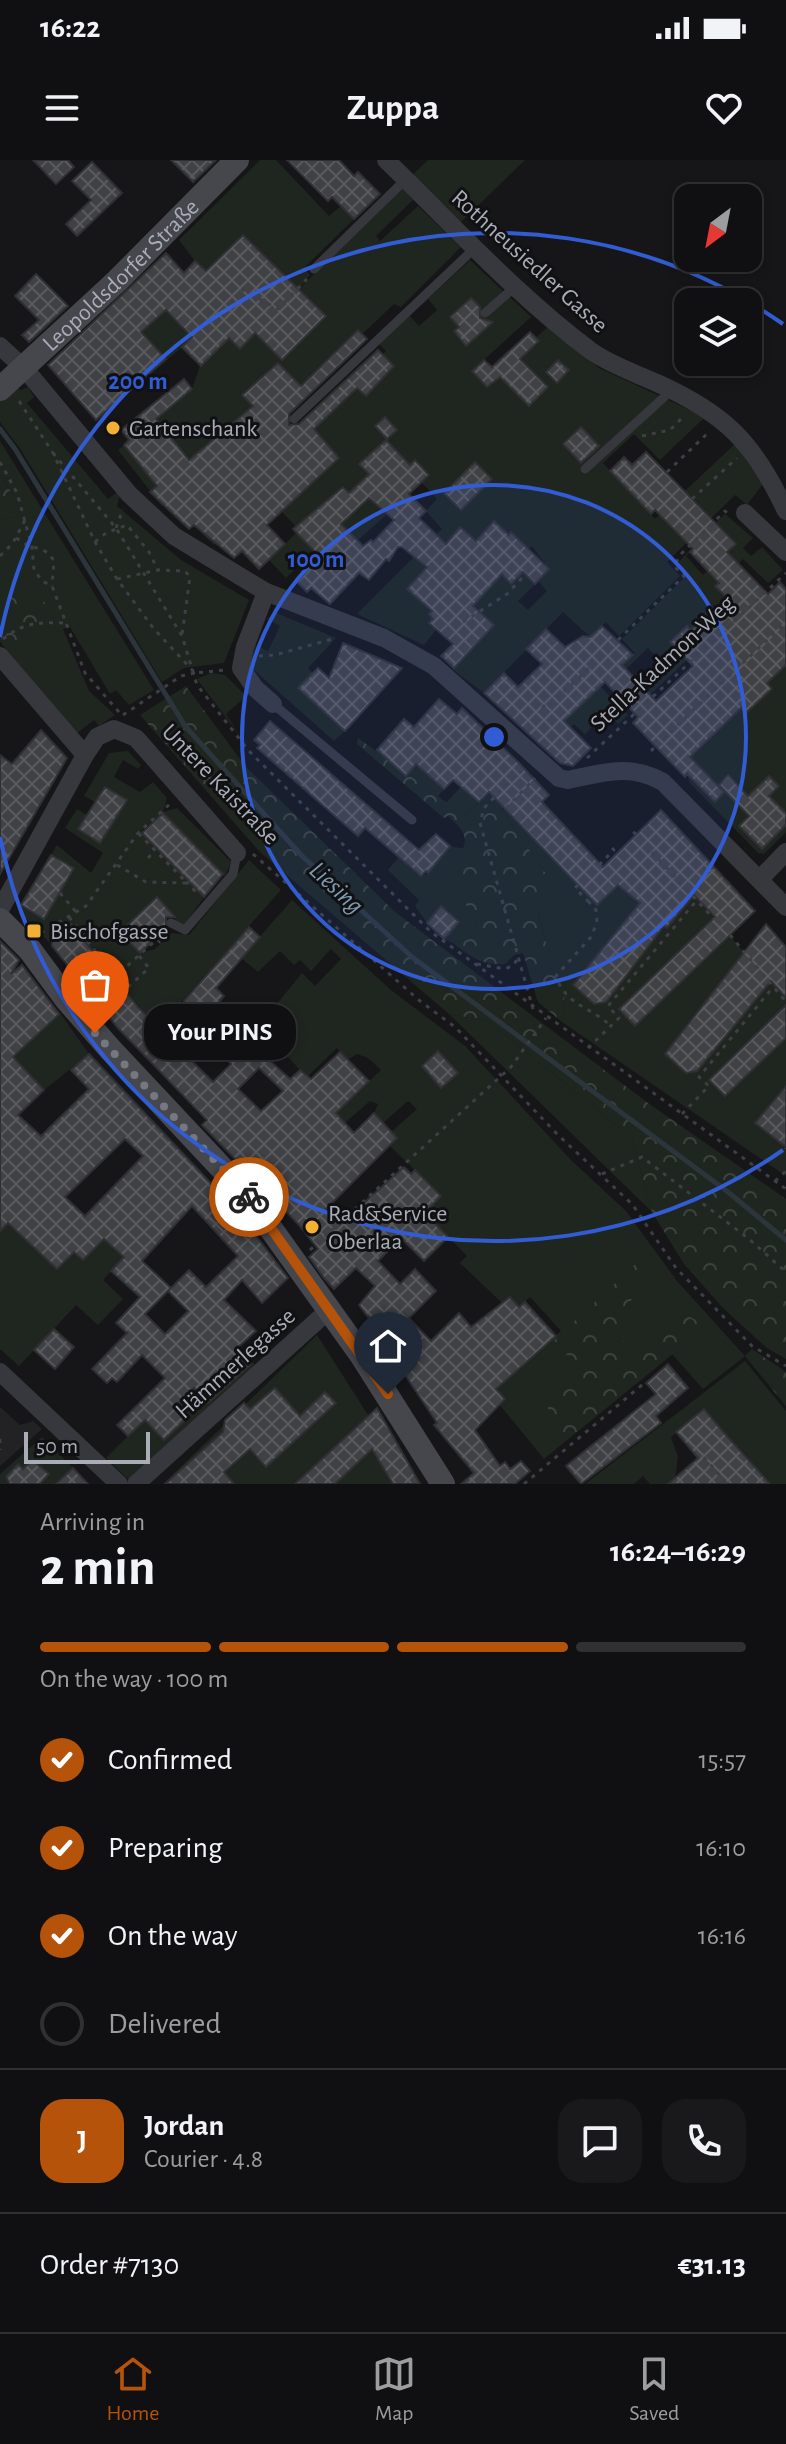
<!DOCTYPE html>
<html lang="en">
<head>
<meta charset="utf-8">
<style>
  body { margin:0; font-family:"Alegreya Sans",sans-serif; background:#19191b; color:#f1f3f6; height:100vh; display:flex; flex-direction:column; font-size:30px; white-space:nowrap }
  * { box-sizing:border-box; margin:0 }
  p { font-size:26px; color:#9c9d9f }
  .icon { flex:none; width:44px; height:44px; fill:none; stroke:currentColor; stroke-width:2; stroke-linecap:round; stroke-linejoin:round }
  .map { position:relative; height:1324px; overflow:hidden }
  .side { display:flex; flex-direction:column; background:#101012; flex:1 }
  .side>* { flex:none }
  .needle { width:52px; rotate:212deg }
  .buttons { position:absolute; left:674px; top:24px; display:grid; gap:16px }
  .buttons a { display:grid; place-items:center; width:88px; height:88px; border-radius:16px; background:#101012; box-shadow:0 4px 12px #0003,0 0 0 2px #303032; font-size:40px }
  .scale { position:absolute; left:24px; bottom:20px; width:126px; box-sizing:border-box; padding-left:8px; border:4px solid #a8adb8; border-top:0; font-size:22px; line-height:28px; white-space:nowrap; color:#a8adb8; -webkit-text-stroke:6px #111113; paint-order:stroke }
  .pin { position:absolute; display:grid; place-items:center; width:68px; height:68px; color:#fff; margin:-82px -34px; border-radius:50% 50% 50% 0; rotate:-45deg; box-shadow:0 0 8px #0007 }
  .pin .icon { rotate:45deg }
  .courier { position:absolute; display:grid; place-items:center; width:80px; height:80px; margin:-40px; border:6px solid #b45309; border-radius:50%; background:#fff; color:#222; box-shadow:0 2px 10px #0007 }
  .bubble { position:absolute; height:56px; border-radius:24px; background:#101012; box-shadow:0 4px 12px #0003,0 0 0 2px #303032; font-size:26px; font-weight:700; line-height:56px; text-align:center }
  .headline em { font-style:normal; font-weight:700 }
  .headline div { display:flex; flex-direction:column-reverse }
  .headline { display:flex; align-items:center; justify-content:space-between; height:136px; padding:0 40px }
  h1 { font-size:52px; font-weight:700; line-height:60px }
  .bar { display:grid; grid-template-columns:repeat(4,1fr); gap:12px 8px; align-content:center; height:96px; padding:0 40px }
  .bar i { height:10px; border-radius:6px; background:#303032 }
  .bar .active { background:#b45309 }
  .bar p { grid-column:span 4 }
  .line { display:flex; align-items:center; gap:20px; padding:0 40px; border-top:2px solid #303032 }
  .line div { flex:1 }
  .round { display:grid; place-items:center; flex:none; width:84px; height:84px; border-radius:24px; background:#19191b }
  ol { padding:0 40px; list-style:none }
  li { display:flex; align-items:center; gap:24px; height:88px }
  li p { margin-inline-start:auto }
  li .icon { padding:8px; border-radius:50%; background:#b45309; color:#fff; stroke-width:4 }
  li:last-child { color:#9c9d9f }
  li i { width:44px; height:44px; border:4px solid #303032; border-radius:50% }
  .status { display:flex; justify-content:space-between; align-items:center; height:56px; padding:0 40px; background:#101012; direction:ltr }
  .status svg { height:22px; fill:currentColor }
  header { display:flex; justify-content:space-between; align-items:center; height:104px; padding:0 40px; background:#101012; font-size:36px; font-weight:700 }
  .menu { display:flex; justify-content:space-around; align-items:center; height:112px; border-top:2px solid #303032; background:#101012; font-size:22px; color:#9c9d9f }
  .menu a { display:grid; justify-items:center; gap:4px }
  .menu .active { color:#b45309 }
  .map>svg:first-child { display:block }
</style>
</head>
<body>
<div class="status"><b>16:22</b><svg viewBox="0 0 49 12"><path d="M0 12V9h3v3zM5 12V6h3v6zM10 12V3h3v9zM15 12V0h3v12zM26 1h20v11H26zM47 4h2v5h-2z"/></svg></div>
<header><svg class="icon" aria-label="menu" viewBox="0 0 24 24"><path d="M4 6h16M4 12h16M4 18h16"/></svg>Zuppa<svg class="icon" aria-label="heart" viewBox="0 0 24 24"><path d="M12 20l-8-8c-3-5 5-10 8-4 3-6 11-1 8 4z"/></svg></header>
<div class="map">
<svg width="786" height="1324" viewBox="0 0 786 1324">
  <defs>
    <pattern id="forest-crowns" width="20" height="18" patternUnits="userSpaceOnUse" patternTransform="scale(2)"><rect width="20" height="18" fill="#1e261f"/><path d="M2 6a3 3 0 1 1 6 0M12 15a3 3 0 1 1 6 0" fill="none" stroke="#3c433d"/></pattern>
    <pattern id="building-cross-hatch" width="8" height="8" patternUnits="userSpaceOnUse" patternTransform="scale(2)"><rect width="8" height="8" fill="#404145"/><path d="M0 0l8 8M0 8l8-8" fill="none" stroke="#595a5e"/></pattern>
  </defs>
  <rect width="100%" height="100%" fill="#161618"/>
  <path fill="#222225" d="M0,1247L20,1265L33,1261L42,1269L0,1306Z"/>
  <g fill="#1e261f" fill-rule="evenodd">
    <path d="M260,0H276L329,56L341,46L354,59L304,108L310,115L299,129L402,28L413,40L376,76L380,81L418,46L461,87L401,147L394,144L261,270L278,289L386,191L377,182L408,154L419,166L437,150L428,139L470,100L531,157L485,199L496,212L549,166L599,208L705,257L660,300L634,274L603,303L655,359L735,284L763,324L747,345L735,335L667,402L680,416L619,476L606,462L590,477L563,452L484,533L452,509L493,465L469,467L473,406L429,454L433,459L430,464L436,470L424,485L357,454L421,390L434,402L407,428L416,436L447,384L436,374L442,369L426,351L437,339L422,323L357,381L338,368L286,418L269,400L299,370L282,352L327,297V283L306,277L259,341L214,385L194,366L196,343L215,301L162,346L118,290L192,229L200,206L181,188L96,260L72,234L179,137L195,101L179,80ZM494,362L509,375L512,372L528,390L532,386L549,409L538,421L547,431L528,450L518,441L535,424L523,411L511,423L503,415L507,410L476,381Z"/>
    <path d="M428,0H525L460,63L411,16Z"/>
    <path d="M0,215L21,230L28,227L34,237L27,243L108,339L116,333L120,335L117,346L181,400L249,440L224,503L184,508L162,522L21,290L0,262Z"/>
    <path d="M0,281L154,530L129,545L116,530L110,534L70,467L63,469L89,531L115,555L99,566L94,560L77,573L12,500L0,481V359L18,357L11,332L0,315Z"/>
    <path d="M725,354L753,378L743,388L751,396L762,387L783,410L768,423L743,399L738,404L762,429L650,535L647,532L655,524L645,513L659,500L648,488L626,509L622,505L635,493L622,479L686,416L676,405L704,375L706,377L686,396L703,415L736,384L719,366L713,365Z"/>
    <path d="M274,452L336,478L308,508L313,513L299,529L345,571L334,581L253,509L251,502L255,485L268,491L280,466L267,459Z"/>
    <path d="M786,494V672L764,694L758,693L689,622L685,601L707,580L700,572L715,573L723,566L715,558H730L760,529L766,535L772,530L767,523Z"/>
    <path d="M211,513L225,515L246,536L226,554L240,576L197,519Z"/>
    <path d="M600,526L628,555L618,564L607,552L585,574L574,564L568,569L562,563Z"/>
    <path d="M434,582L421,607L444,629L437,637L406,616Z"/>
    <path d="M128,591L141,605L138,609L123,600L114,617L140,632L153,622L167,638L163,652L177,648L231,702L225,716L163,653L141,671L204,737L185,764H179L157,737L120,772L140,793L155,789L172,773L189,775L249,700L281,730L158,868L70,765L49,782L18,750L21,745L44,758L74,709L51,695L57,685L91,713L103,693L65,668L77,649L87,655L79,670L100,683L126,640L105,627L95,642L84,636L109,593Z"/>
    <path d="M461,627L479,642L465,656L446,643Z"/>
    <path d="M501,649H505L596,745L654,691L786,839V1016L562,862L567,810L548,789L538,754L553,724Z"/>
    <path d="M450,686L466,689L457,714L477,763L469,779L453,783L444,779L460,763L441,746L427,763L415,746L419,740L388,710L403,692L410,705L422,716L428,713Z"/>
    <path d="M292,740L391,830L465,886L572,1001L626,1051L677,1121L745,1196L703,1229L672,1194L544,1299L499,1244L496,1229L561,1171L530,1137L519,1147L510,1137L503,1144L460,1103L467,1096L425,1053L441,1036L390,986L397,978L391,972L417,949L408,941L383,963L374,953L378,944L370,941L294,1008L286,999L381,910L368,898L357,894L347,900L337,888L307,917L279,888L271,851L302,813L315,826L341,799L331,789L311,811L300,800L294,805L280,791L258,812L241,798Z"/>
    <path d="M60,853L89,894L44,930L30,915L0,944V910Z"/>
    <path d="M449,854L488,861L632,978L652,1052Z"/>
    <path d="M20,1051L83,1100L111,1072L115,1089L124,1097L103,1120L123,1139L98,1165L76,1145L19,1206L0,1189V1071Z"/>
    <path d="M228,1175L257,1207L129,1320L106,1298Z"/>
    <path d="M317,1175L412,1324H163Z"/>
    <path d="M745,1201L786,1251V1324H770L704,1250L671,1277L678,1297L675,1318L668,1324H650L643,1316L634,1324H585Z"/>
    <path d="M42,1277L73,1308L59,1321L62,1324H0V1314Z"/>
  </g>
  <g fill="url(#forest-crowns)">
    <path d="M0,315L11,332L19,357L0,359Z"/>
    <path d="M15,430L43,440L58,467L14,492C0,464 0,458 15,430Z"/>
    <path d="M186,526L245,606L395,752L648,943L786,1039V1199L767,1188L723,1148L684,1104L652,1052L632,978L488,861L449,854L260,692L140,555Z"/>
    <path d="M358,578L465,656L520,605L532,619L501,649L553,724L538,755L548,789L567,810L562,862L538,842L523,793L514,795L505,804C482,806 470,796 453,783L469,779L477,763C469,750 456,731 457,714C458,686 479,682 448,656L444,658L357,584Z"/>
    <path d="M641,1099C651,1123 614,1153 622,1181L640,1187L686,1155L707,1166L566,1281C559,1263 544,1250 543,1231L554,1223L575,1226L580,1221L581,1209L573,1196L562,1194L555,1199L546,1195L551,1190L548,1186Z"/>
    <path d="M752,1189L786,1212V1246L745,1196Z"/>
  </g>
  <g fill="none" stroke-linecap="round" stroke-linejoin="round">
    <path stroke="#2c353c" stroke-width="5" d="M0,269L15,289L185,566L302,696L412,797L728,1032L786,1080"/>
  </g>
  <g fill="url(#building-cross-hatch)" stroke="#303034" stroke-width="2" fill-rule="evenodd">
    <path d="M33,0H68L74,7L56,24Z"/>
    <path d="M171,0H216L193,22Z"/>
    <path d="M287,0H339L354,16L358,12L380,34L354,59L332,37L328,41Z"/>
    <path d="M92,2L122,33L77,76L66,64L91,40L72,21Z"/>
    <path d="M243,75L326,156L282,200L255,173L240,189L229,178L201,206L182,187L192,177L166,150L141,172L166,199L96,260L48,205L166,93L184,113L195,101L206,111Z"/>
    <path d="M36,114L68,146L29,182L22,175L39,160L15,136Z"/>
    <path d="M471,138L480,147V158L493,162L466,186L454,171L459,167L450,157Z"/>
    <path d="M358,170L367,179L289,254V265L299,264L378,190L394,206L366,236L357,228L314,269L339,298L267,365L285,384L259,409L242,391L234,398L194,365L189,369L150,332L157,326L124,285L129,280L121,270L184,219L192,229L156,259L189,300L253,246L242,235L278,203L301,226Z"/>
    <path d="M530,172L539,181L520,199L548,227L529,246L500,217L487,227L472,211L484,200L492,207Z"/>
    <path d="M558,200L569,210L557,223L546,212Z"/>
    <path d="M385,257L397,270L387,279L375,266Z"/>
    <path d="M581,267L599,286L581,303L563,284Z"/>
    <path d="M386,280L410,305L415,300L429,315L409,334L426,351L419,358L446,384L460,367L476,381L494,361L509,375L511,372L549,409L535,424L523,412L511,424L502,414L473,446L494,465L454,508L441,496L453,484L429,463L433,459L429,454L432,451L407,429L427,407L402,387H398L389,401L386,399L369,420L359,413L330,444L311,428L307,432L297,422L319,396L293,369L343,327L349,333L369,314L359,304ZM369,338L394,360L373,382L371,380L363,386L341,364Z"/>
    <path d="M646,292L736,384L727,392L768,434L780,422L786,429V505L767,523L772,529L746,553L741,548L690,597L724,632L715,642L687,614L685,617L633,563L638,557L605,522L564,561L591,588L573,606L560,603L484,533L504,513L518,527L542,504L526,489L546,469L565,487L583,476L590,477L602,466L633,495L622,505L656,541L693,506L670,482L687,466L691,470L700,461L709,470L735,446L715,426L719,423L690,392L693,389L655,350L651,354L610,311L624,297L632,305Z"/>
    <path d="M475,302L492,319L461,350L444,333Z"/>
    <path d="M343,483L402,508L345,571L298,528L318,508L329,518Z"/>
    <path d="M439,539L457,554L462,548L520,604L549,635L542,642L603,707L661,650L755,751L635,866L619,849L715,757L694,735L667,768L664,766L606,842L594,844L573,825L640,743L618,725L597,745L489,632L479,642L453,620L444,629L416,604L406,616L377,590L404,559L414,567Z"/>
    <path d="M270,561L419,690L436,674L450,686L428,713L426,711L421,716L365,668L358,676L257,588L260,585L254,580Z"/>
    <path d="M41,570L67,598L0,714V595L12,604Z"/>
    <path d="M728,615L748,636L769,616L779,626L769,636L786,653V665L762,689L739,666L749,656L719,625Z"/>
    <path d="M105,627L127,640L100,683L78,669Z"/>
    <path d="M163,653L223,714L204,737L142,673Z"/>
    <path d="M51,695L74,708L44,759L21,745Z"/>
    <path d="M157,737L175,757H166V768L140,793L120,772Z"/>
    <path d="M441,746L459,762L444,779L427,763Z"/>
    <path d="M71,764L138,847L213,922L231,904L225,898L271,851L293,873L268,899L290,919L300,910L311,919L340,892L369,921L336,953L354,973L374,953L397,978L326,1049L340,1064L404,1007L411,1014L415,1010L441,1036L425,1053L448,1077L424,1101L401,1078L378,1101L400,1124L415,1109L436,1131L409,1158L431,1181L459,1153L471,1167L510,1137L519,1147L525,1142L556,1176L496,1229L505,1239L475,1270L500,1306L505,1302L510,1309L521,1301L530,1311L515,1324H461L474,1313L434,1265L437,1263L401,1209L406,1204L384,1182L376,1189L367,1177L376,1168L359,1145L375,1126L356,1108L334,1129L324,1118L309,1097L318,1089L298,1064L202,965L207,960L117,867L52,786V780ZM259,908L283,931L261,951L238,929Z"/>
    <path d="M766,764L786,787V838L771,821L697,911L686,913L665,894Z"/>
    <path d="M249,767L260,777L216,828L224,836L205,859L184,841Z"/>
    <path d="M0,781L19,800L11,814L22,805L59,854L13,897L44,930L18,955L41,976L89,929L71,910L89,894L238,1052L288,1118L262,1143L242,1120L224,1140L256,1171L236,1189L251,1204L208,1243L194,1228L176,1246L187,1258L164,1280L145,1260L128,1276L117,1265L165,1218L142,1195L117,1222L112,1218L107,1223L92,1209L127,1173L116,1163L140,1137L111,1111L124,1097L104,1079L83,1100L74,1092L57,1109L8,1063L0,1071ZM125,979L143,996L85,1056L65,1037ZM192,1046L238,1096L206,1127L189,1110L168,1131L171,1128L142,1101ZM168,1131L188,1151L165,1174L145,1154Z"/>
    <path d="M786,845V878L725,936L709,920Z"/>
    <path d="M438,891L458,913L441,928L422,906Z"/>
    <path d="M786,926V987L755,963Z"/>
    <path d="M54,1169L74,1187L55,1209L34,1190Z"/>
    <path d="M668,1204L688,1228L656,1256L661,1263L581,1324L566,1306L656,1234L646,1223Z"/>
    <path d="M275,1228L300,1256L325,1232L336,1243L266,1307L250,1289L224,1312L234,1324H165L223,1272L225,1260L244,1243L250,1249Z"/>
    <path d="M377,1248L420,1324H393L372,1289L335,1324H295Z"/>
    <path d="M704,1249L726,1275L770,1324H668L698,1298L676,1272Z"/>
    <path d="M32,1300L49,1314L40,1324H10L6,1317L18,1304L23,1309Z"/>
    <path d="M73,1308L88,1324H56Z"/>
  </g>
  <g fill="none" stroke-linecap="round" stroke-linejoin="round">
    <g stroke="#3d3f44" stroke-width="3" stroke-dasharray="4 6" stroke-linecap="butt">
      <path d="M241,129L278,149L307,119"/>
      <path d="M19,241L53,293L95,382L117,419L154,469L195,513L225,510"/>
      <path d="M642,276L670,270L684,256"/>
      <path d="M53,293L116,368L182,476L197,525L249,591L431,772L786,1029"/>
      <path d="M0,302L17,333L32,387L34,410L42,421L52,426L85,513L119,552"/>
      <path d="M667,312L709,272"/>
      <path d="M692,339L737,298"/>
      <path d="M116,368L123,349"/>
      <path d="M16,378L32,388"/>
      <path d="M95,382L106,373L127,365L149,392L158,410"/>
      <path d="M34,387L45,391L54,400L52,426"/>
      <path d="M0,396L13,383L25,360"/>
      <path d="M117,419L158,410L185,411L190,417L182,475"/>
      <path d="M463,462L507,434L521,419L518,417"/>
      <path d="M3,479C24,462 39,462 66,463"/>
      <path d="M618,480L684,416L674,406L681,394L725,351L728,354"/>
      <path d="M259,496L275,495L336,478"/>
      <path d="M542,548L547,543L550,545L589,508"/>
      <path d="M123,555L181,516L195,513"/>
      <path d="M663,579L786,462"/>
      <path d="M651,591L658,584"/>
      <path d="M587,598L786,413"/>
      <path d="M522,609L484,648L480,663L533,849"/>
      <path d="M506,648L535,618"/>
      <path d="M633,672L636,674"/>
      <path d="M652,692L714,759"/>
      <path d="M253,694L420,841L455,867L558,975L632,1044L676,1108L752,1186L786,1206"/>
      <path d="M148,698L154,691"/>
      <path d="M117,705L146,722L187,723L138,673"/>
      <path d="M599,705L614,690L609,685"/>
      <path d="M189,722L187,723L199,735"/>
      <path d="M578,725L575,728L588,741L585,745"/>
      <path d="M60,733L77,753"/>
      <path d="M588,741L596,750L597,762L591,777L556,816C565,845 591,847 611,866"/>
      <path d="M69,757L115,817"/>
      <path d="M41,773L86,746L138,673L172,642"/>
      <path d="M730,775L786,842"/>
      <path d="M139,796L149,808L126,829L115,817L157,779L160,782L167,776"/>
      <path d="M477,804L505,809L514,805L518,797"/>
      <path d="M588,888L619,858L608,846L697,740"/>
      <path d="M682,954L709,926L699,917L774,826"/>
      <path d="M786,988V989"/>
      <path d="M602,1014L642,997L749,1079L786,1112"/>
      <path d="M775,1021L786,1011"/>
      <path d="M310,1090L511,907L546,858"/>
      <path d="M0,1279V1290"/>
      <path d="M704,1297L727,1324"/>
      <path d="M524,1324L642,1225"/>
    </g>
    <g stroke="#37383d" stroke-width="9">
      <path d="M314,109L406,19"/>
      <path d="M485,153L516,126"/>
      <path d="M294,259L476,87"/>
      <path d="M585,309L672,230"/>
      <path d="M273,544L412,660"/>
      <path d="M171,763L185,770L233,714L237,693"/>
    </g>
    <g stroke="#37383d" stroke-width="18">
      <path d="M386,0C452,64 517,136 591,191C611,205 635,213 657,223C726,254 754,283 786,351"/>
      <path d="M0,186L25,209L129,334L174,376L266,432L384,478L434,506L559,618L568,620C602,613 630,603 663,622L786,747"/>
      <path d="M745,353L786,392"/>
      <path d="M266,432L245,487L241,508L255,528L273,544"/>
      <path d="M0,496L85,595"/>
      <path d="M760,719L786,692"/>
      <path d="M0,750L85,595L97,577L114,569L136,578L237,693"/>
      <path d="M0,1212L119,1324"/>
      <path d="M136,1324L330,1149"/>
    </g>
    <g stroke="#45474d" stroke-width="24">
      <path id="s1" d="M0,229L117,121L237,0"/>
      <path d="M0,760L30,790L67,840L110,889L246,1034L362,1196L443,1324"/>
    </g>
  </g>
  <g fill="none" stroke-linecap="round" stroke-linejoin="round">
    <path stroke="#757880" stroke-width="8" stroke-dasharray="0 14.4" d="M95,873L249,1037"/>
    <path stroke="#b45309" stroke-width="10" d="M249,1037L388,1234"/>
  </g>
  <circle cx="494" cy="577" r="252" fill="#325cd3" fill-opacity=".12"/>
  <g fill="none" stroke="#325cd3" stroke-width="4">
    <circle cx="494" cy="577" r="252"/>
    <path d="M783 990A504 504 0 0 1 0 677M0 477A504 504 0 0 1 783 164"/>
  </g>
  <g fill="#f2b134" stroke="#111113" stroke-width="3">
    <circle cx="113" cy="268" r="8"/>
    <rect x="26" y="763" width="16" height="16" rx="4"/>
    <circle cx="312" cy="1067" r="8"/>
  </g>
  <g text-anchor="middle" stroke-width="6" stroke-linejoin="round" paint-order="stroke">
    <g font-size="24" fill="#a8adb8" stroke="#111113">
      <text transform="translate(530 101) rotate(42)" y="8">Rothneusiedler Gasse</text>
      <text dy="8" stroke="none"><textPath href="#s1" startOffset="166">Leopoldsdorfer Straße</textPath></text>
      <text transform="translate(662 503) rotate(-43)" y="8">Stella-Kadmon-Weg</text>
      <text transform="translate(221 624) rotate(46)" y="8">Untere Kaistraße</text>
      <text transform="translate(235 1203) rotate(-42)" y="8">Hämmerlegasse</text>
    </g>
    <g font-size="24" fill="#a8adb8" stroke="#111113" text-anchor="start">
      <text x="129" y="276">Gartenschank</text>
      <text x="50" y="779">Bischofgasse</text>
      <text x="328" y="1061">Rad&amp;Service<tspan x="328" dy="28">Oberlaa</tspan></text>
    </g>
    <g font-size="26" font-style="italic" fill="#7f9bb3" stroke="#111113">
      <text transform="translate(337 727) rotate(43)" y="9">Liesing</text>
    </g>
  </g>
  <circle cx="494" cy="577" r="12" fill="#325cd3" stroke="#111113" stroke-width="4"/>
  <g font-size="24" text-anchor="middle" font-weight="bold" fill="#325cd3" stroke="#111113" stroke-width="6" stroke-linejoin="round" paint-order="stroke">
    <text x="138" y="229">200 m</text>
    <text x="316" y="407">100 m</text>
  </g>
</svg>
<div class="buttons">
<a><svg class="needle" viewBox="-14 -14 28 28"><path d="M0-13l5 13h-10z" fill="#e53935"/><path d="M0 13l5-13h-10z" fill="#9c9d9f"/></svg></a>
<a><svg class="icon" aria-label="layers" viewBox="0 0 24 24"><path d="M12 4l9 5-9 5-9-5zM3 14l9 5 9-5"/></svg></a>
</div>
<div class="scale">50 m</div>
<div class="pin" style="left:95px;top:873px;background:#ea580c"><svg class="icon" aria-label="bag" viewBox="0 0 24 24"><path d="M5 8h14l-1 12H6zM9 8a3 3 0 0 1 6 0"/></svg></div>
<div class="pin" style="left:388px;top:1234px;background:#1f2937"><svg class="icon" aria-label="home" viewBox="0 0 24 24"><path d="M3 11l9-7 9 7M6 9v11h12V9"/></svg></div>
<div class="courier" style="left:249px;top:1037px"><svg class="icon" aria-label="bike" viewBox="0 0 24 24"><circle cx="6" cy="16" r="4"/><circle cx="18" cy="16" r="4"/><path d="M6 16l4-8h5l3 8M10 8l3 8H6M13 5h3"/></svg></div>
<div class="bubble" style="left:144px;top:844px;width:152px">Your PINS</div>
</div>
<section class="side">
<div class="headline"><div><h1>2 min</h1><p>Arriving in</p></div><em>16:24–16:29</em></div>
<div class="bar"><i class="active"></i><i class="active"></i><i class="active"></i><i></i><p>On the way · 100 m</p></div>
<ol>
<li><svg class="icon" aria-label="check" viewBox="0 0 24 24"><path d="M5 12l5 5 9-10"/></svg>Confirmed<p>15:57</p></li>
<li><svg class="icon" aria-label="check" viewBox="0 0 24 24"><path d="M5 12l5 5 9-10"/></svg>Preparing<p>16:10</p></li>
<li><svg class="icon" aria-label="check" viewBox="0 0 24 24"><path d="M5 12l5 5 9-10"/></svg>On the way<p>16:16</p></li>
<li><i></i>Delivered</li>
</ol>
<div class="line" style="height:144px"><b class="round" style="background:#b45309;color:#fff">J</b><div><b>Jordan</b><p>Courier · 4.8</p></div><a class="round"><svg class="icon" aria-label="chat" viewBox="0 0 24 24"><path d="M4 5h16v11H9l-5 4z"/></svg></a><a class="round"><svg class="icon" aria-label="phone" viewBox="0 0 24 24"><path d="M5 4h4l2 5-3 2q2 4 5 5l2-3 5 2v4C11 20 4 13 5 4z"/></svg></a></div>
<div class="line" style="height:104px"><div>Order #7130</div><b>€31.13</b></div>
</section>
<nav class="menu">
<a class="active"><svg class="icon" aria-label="home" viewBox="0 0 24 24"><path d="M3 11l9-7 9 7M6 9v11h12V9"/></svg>Home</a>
<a><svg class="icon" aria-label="map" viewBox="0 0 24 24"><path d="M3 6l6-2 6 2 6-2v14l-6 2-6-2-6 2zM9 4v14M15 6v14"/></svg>Map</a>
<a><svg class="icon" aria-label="saved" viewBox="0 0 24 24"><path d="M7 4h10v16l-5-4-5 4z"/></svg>Saved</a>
</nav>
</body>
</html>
